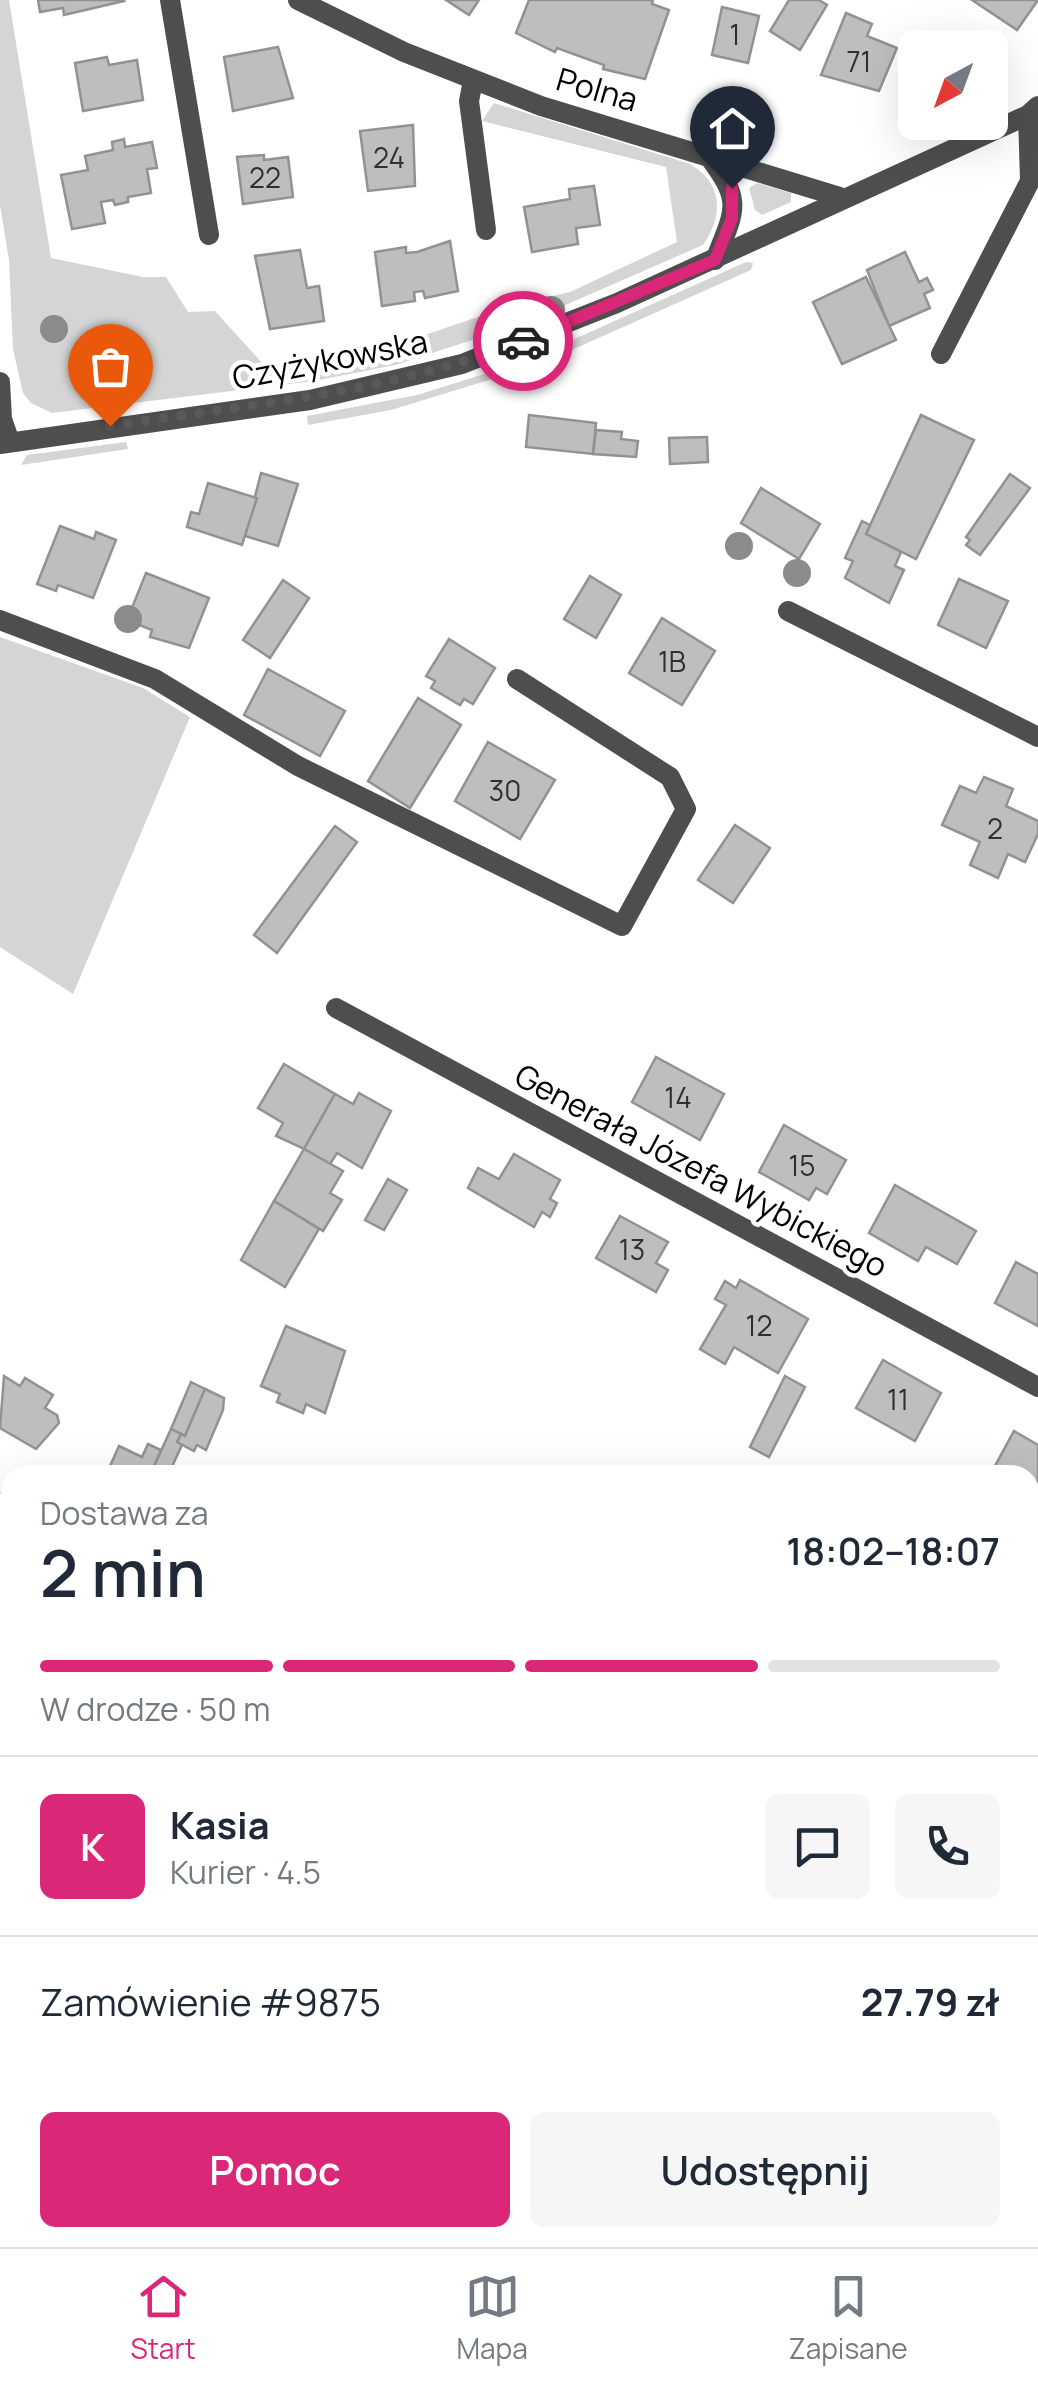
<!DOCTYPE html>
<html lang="pl">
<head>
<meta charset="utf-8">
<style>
  body { margin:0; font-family:Manrope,sans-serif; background:#f6f6f7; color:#1f2937; height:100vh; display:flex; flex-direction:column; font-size:38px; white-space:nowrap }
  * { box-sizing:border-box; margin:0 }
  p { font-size:32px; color:#747a83 }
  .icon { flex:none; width:55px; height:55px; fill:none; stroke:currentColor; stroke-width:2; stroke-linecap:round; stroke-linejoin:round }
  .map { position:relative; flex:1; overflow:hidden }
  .details { position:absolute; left:0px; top:1465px; width:1040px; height:782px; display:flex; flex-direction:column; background:#fff; border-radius:30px 30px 0 0; box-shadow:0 10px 40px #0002 }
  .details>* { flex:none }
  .needle { width:65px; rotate:221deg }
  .tools { position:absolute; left:898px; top:30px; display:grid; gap:20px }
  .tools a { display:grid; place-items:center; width:110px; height:110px; border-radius:15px; background:#fff; box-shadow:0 10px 40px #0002; font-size:50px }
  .pin { position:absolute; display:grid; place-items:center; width:85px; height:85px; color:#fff; margin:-102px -42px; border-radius:50% 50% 50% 0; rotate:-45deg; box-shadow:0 0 10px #0007 }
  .pin .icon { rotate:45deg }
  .courier { position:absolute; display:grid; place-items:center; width:100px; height:100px; margin:-50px; border:8px solid #db2777; border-radius:50%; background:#fff; color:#222; box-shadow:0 2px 12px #0007 }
  .overview em { font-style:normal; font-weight:600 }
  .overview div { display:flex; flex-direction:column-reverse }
  .overview { display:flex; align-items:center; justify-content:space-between; height:170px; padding:0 40px }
  h1 { font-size:65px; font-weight:600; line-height:75px }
  .bar { display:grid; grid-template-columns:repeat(4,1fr); gap:15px 10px; align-content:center; height:120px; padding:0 40px }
  .bar i { height:12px; border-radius:8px; background:#e0e1e3 }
  .bar .selected { background:#db2777 }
  .bar p { grid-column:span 4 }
  .line { display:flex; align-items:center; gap:25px; padding:0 40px; border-top:2px solid #e0e1e3 }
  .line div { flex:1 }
  .round { display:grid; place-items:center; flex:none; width:105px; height:105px; border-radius:15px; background:#f6f6f7 }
  .button { display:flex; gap:20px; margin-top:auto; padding:20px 40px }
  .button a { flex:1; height:115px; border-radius:15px; background:#db2777; color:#fff; font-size:40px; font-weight:600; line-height:115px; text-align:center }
  .button a+a { background:#f6f6f7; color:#1f2937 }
  .dock { display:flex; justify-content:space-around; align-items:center; height:140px; border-top:2px solid #e0e1e3; background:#fff; font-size:28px; color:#747a83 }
  .dock a { display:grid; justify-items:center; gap:5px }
  .dock .selected { color:#db2777 }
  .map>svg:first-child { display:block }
</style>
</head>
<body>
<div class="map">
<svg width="1038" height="2247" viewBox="0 0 1038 2247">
  <rect width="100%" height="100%" fill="#fff"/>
  <g fill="#d5d5d5">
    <path d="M0,0H9L51,258L143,277H166L188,312L215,311L264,365L321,367L366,355L507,307L570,292L677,242L666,167L482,121L494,103L690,164C724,184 723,216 703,245L522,324L395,365L314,381L52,413L31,403L23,393L13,349L9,260L0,205Z"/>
    <path d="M757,183L791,193V202L762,215L755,210L749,188Z"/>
    <path d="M746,262L753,263L751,270L547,361L550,350Z"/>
    <path d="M510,366L518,371L391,410L308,425L307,416L417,395Z"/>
    <path d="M126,442L128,449L21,465L27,455Z"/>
    <path d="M0,637L143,688L190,717L73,994L0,947Z"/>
    <path d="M0,2023L10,2028V2238H400L418,2247H0Z"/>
  </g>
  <g fill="#bebebe" stroke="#929292" stroke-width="2.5">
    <path d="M38,0H123L124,1L64,15L63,8L40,12Z"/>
    <path d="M446,0H479L469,15Z"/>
    <path d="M529,0H653L652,4L669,10L645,79L603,69L604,65L557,48L555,52L516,33Z"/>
    <path d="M789,0H819L827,5L800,50L770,31Z"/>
    <path d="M972,0H1038L1017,30Z"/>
    <path d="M722,7L759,16L748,63L712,55Z"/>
    <path d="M846,13L872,24L867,36L897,48L879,91L821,75Z"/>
    <path d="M278,47L293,98L233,111L224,57Z"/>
    <path d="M107,57L109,65L137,60L143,100L83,111L75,63Z"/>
    <path d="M413,125L415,186L368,191L360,131Z"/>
    <path d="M124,139L125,147L152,142L157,168L147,169L151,193L128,197V202L115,205L113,200L101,202L105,223L72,229L61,175L88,170L85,156L113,150L112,142Z"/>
    <path d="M264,155V160L288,157L293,197L243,204L237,157Z"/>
    <path d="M594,186L600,225L576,228L578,244L532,252L524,207L570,199L569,189Z"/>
    <path d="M450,241L458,291L425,298L423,291L414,292L415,301L382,306L375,252L406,247V253L417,252Z"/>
    <path d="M300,250L307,288L319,286L324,321L270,329L255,256Z"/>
    <path d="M905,252L919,282L927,278L933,290L924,294L930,308L889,326L867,270Z"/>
    <path d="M866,277L896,340L842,364L813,302Z"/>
    <path d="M529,415L596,423L593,454L526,447Z"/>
    <path d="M921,415L974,440L916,559L866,534Z"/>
    <path d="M596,430L622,432L621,439L638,441L636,457L593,454Z"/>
    <path d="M707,437L708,462L670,464L669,438Z"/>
    <path d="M261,473L298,484L278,546L245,536Z"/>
    <path d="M1010,474L1030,488L980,555L966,545L970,540L966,537Z"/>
    <path d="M208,483L257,498L242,545L187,527L191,512L199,514Z"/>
    <path d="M761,488L820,524L799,559L741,523Z"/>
    <path d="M862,521L870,525L866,534L901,552L895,566L904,570L889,603L845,578L853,561L845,558Z"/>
    <path d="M60,526L94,539L96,532L116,540L93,598L58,585L56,591L37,584Z"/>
    <path d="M146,573L209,598L189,648L150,637L152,630L127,620Z"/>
    <path d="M590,576L621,595L596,638L564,619Z"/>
    <path d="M959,579L1008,601L986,648L938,625Z"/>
    <path d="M283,580L309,598L270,658L243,640Z"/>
    <path d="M662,618L715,651L682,705L629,673Z"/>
    <path d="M449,639L495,668L473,704L464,699L460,705L431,688L435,681L426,676Z"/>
    <path d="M268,669L345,711L320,756L244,715Z"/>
    <path d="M418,698L461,725L410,808L368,781Z"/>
    <path d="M488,742L555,780L520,839L455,801Z"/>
    <path d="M984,777L1013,789L1006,806L1038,821V834L1025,862L1008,854L998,878L970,865L980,842L942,825L960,786L976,793Z"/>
    <path d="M735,825L770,848L733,903L698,880Z"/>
    <path d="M335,826L357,842L277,953L254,935Z"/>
    <path d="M656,1057L724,1094L700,1140L632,1102Z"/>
    <path d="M284,1064L335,1094L304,1149L276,1136L283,1123L258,1108Z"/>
    <path d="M359,1093L391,1111L362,1168L337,1153L330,1164L304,1149L335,1094L353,1104Z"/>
    <path d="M784,1125L846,1160L827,1194L816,1188L809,1200L759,1172Z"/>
    <path d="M304,1149L343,1171L330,1193L342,1200L323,1231L274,1201Z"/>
    <path d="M514,1154L560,1180L550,1199L557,1203L550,1217L542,1212L534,1227L468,1188L478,1168L499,1179Z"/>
    <path d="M388,1179L407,1190L384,1230L365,1220Z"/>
    <path d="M895,1185L976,1231L957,1264L926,1247L918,1261L869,1233Z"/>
    <path d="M274,1201L319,1229L285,1287L241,1260Z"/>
    <path d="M620,1216L668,1242L656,1263L668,1270L656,1292L596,1258Z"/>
    <path d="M1016,1262L1038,1274V1326L995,1303Z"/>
    <path d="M740,1280L808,1319L778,1373L734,1347L725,1364L700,1349L726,1305L715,1299L725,1281L736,1288Z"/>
    <path d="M286,1326L345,1351L325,1413L306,1404L303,1413L277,1402L280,1394L261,1386Z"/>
    <path d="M883,1360L941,1393L915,1441L856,1408Z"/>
    <path d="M4,1376L20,1386L25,1378L53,1395L45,1408L57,1415L59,1423L36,1449L0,1428Z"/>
    <path d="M785,1376L805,1387L769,1457L750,1447Z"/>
    <path d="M191,1382L205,1389L185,1436L171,1429Z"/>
    <path d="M205,1389L224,1398L223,1410L206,1450L197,1445L194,1451L177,1442L181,1434L185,1436Z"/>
    <path d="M171,1429L181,1434L177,1442L182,1445L170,1471L178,1475H150Z"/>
    <path d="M1014,1431L1038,1445V1508L1030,1503V1475H990Z"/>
    <path d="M148,1444L161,1450L150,1475H106L119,1446L142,1457Z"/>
    <path d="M10,1645V1684L5,1694L0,1692V1666Z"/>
    <path d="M0,1879L10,1884V1896L0,1915Z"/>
    <path d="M10,1896V1938L0,1933V1915Z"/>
    <path d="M1030,2041L1038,2045V2073L1030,2090Z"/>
    <path d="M1030,2130L1038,2136V2158L1030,2171Z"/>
  </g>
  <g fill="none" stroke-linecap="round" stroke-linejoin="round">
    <path stroke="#4e4e4e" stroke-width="20" d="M941,354L1030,181L1028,115"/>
    <g stroke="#4e4e4e" stroke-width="20">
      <path d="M170,0L209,235"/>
      <path d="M298,0L404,52L541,106L840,197"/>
      <path d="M473,81L469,101L486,230"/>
      <path d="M707,154C742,201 737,206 715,260"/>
      <path d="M0,382L2,419L10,442"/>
      <path d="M0,444L310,400L462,364L617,303L1028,115L1038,106"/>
      <path d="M788,611L1038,737"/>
      <path d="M0,620L155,679L298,766L622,926L686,809L670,777L517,679"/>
      <path d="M336,1008L1038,1387"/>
      <path d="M0,1502L10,1508"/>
      <path d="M1030,1619L1038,1607"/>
      <path d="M1030,1987L1038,1991"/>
      <path d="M0,1995L10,2000"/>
      <path d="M448,2238L465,2247"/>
    </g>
  </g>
  <g fill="#8b8b8b">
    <circle cx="551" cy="310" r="14"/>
    <circle cx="54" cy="329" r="14"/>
    <circle cx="739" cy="546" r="14"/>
    <circle cx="797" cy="573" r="14"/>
    <circle cx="128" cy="619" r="14"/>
  </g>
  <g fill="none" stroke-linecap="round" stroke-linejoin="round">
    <path stroke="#595959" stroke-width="10" stroke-dasharray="0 18" d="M110,426C251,405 390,392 523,341"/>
    <path stroke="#db2777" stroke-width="12" d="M523,341L715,260L732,218V188"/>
  </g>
  <g text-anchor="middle" stroke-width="9" stroke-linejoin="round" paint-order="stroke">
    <g font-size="28" fill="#303030">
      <text x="735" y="45">1</text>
      <text x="859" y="72">71</text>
      <text x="389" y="168">24</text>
      <text x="265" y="188">22</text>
      <text x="672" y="672">1B</text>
      <text x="505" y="801">30</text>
      <text x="995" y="839">2</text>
      <text x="678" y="1108">14</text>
      <text x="802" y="1176">15</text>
      <text x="632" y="1260">13</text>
      <text x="759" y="1336">12</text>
      <text x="898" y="1410">11</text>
    </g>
    <g font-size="32" fill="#000" stroke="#fff">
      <text transform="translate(597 90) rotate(16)" y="11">Polna</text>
      <text transform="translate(330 360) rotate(-11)" y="11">Czyżykowska</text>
      <text transform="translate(701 1171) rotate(28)" y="11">Generała Józefa Wybickiego</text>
    </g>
  </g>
</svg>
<div class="tools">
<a><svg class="needle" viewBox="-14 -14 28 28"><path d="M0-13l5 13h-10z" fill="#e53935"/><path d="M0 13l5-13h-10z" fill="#747a83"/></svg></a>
</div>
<div class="pin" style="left:110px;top:426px;background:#ea580c"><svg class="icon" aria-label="bag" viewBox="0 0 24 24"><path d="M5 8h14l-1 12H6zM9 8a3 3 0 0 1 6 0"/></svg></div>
<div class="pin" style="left:732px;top:188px;background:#1f2937"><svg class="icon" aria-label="home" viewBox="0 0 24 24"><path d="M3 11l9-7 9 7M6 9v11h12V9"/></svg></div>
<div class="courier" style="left:523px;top:341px"><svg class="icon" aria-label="car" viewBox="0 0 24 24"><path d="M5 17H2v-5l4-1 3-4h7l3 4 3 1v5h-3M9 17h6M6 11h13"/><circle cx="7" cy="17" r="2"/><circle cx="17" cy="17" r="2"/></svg></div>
<section class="details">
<div class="overview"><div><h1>2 min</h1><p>Dostawa za</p></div><em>18:02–18:07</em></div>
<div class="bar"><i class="selected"></i><i class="selected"></i><i class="selected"></i><i></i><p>W drodze · 50 m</p></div>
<div class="line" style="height:180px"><b class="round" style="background:#db2777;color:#fff">K</b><div><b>Kasia</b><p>Kurier · 4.5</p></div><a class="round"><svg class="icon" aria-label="chat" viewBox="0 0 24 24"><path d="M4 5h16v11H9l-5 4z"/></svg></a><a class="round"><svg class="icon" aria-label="phone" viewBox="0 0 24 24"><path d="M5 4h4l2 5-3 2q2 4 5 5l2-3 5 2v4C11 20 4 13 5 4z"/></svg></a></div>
<div class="line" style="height:130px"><div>Zamówienie #9875</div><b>27.79 zł</b></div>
<div class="button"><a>Pomoc</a><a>Udostępnij</a></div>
</section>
</div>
<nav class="dock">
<a class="selected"><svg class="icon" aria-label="home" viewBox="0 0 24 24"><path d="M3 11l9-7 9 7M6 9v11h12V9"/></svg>Start</a>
<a><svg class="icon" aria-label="map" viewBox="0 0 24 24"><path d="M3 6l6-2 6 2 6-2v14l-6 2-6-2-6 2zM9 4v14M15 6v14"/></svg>Mapa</a>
<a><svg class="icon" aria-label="saved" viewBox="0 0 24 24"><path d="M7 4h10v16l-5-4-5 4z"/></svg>Zapisane</a>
</nav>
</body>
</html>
